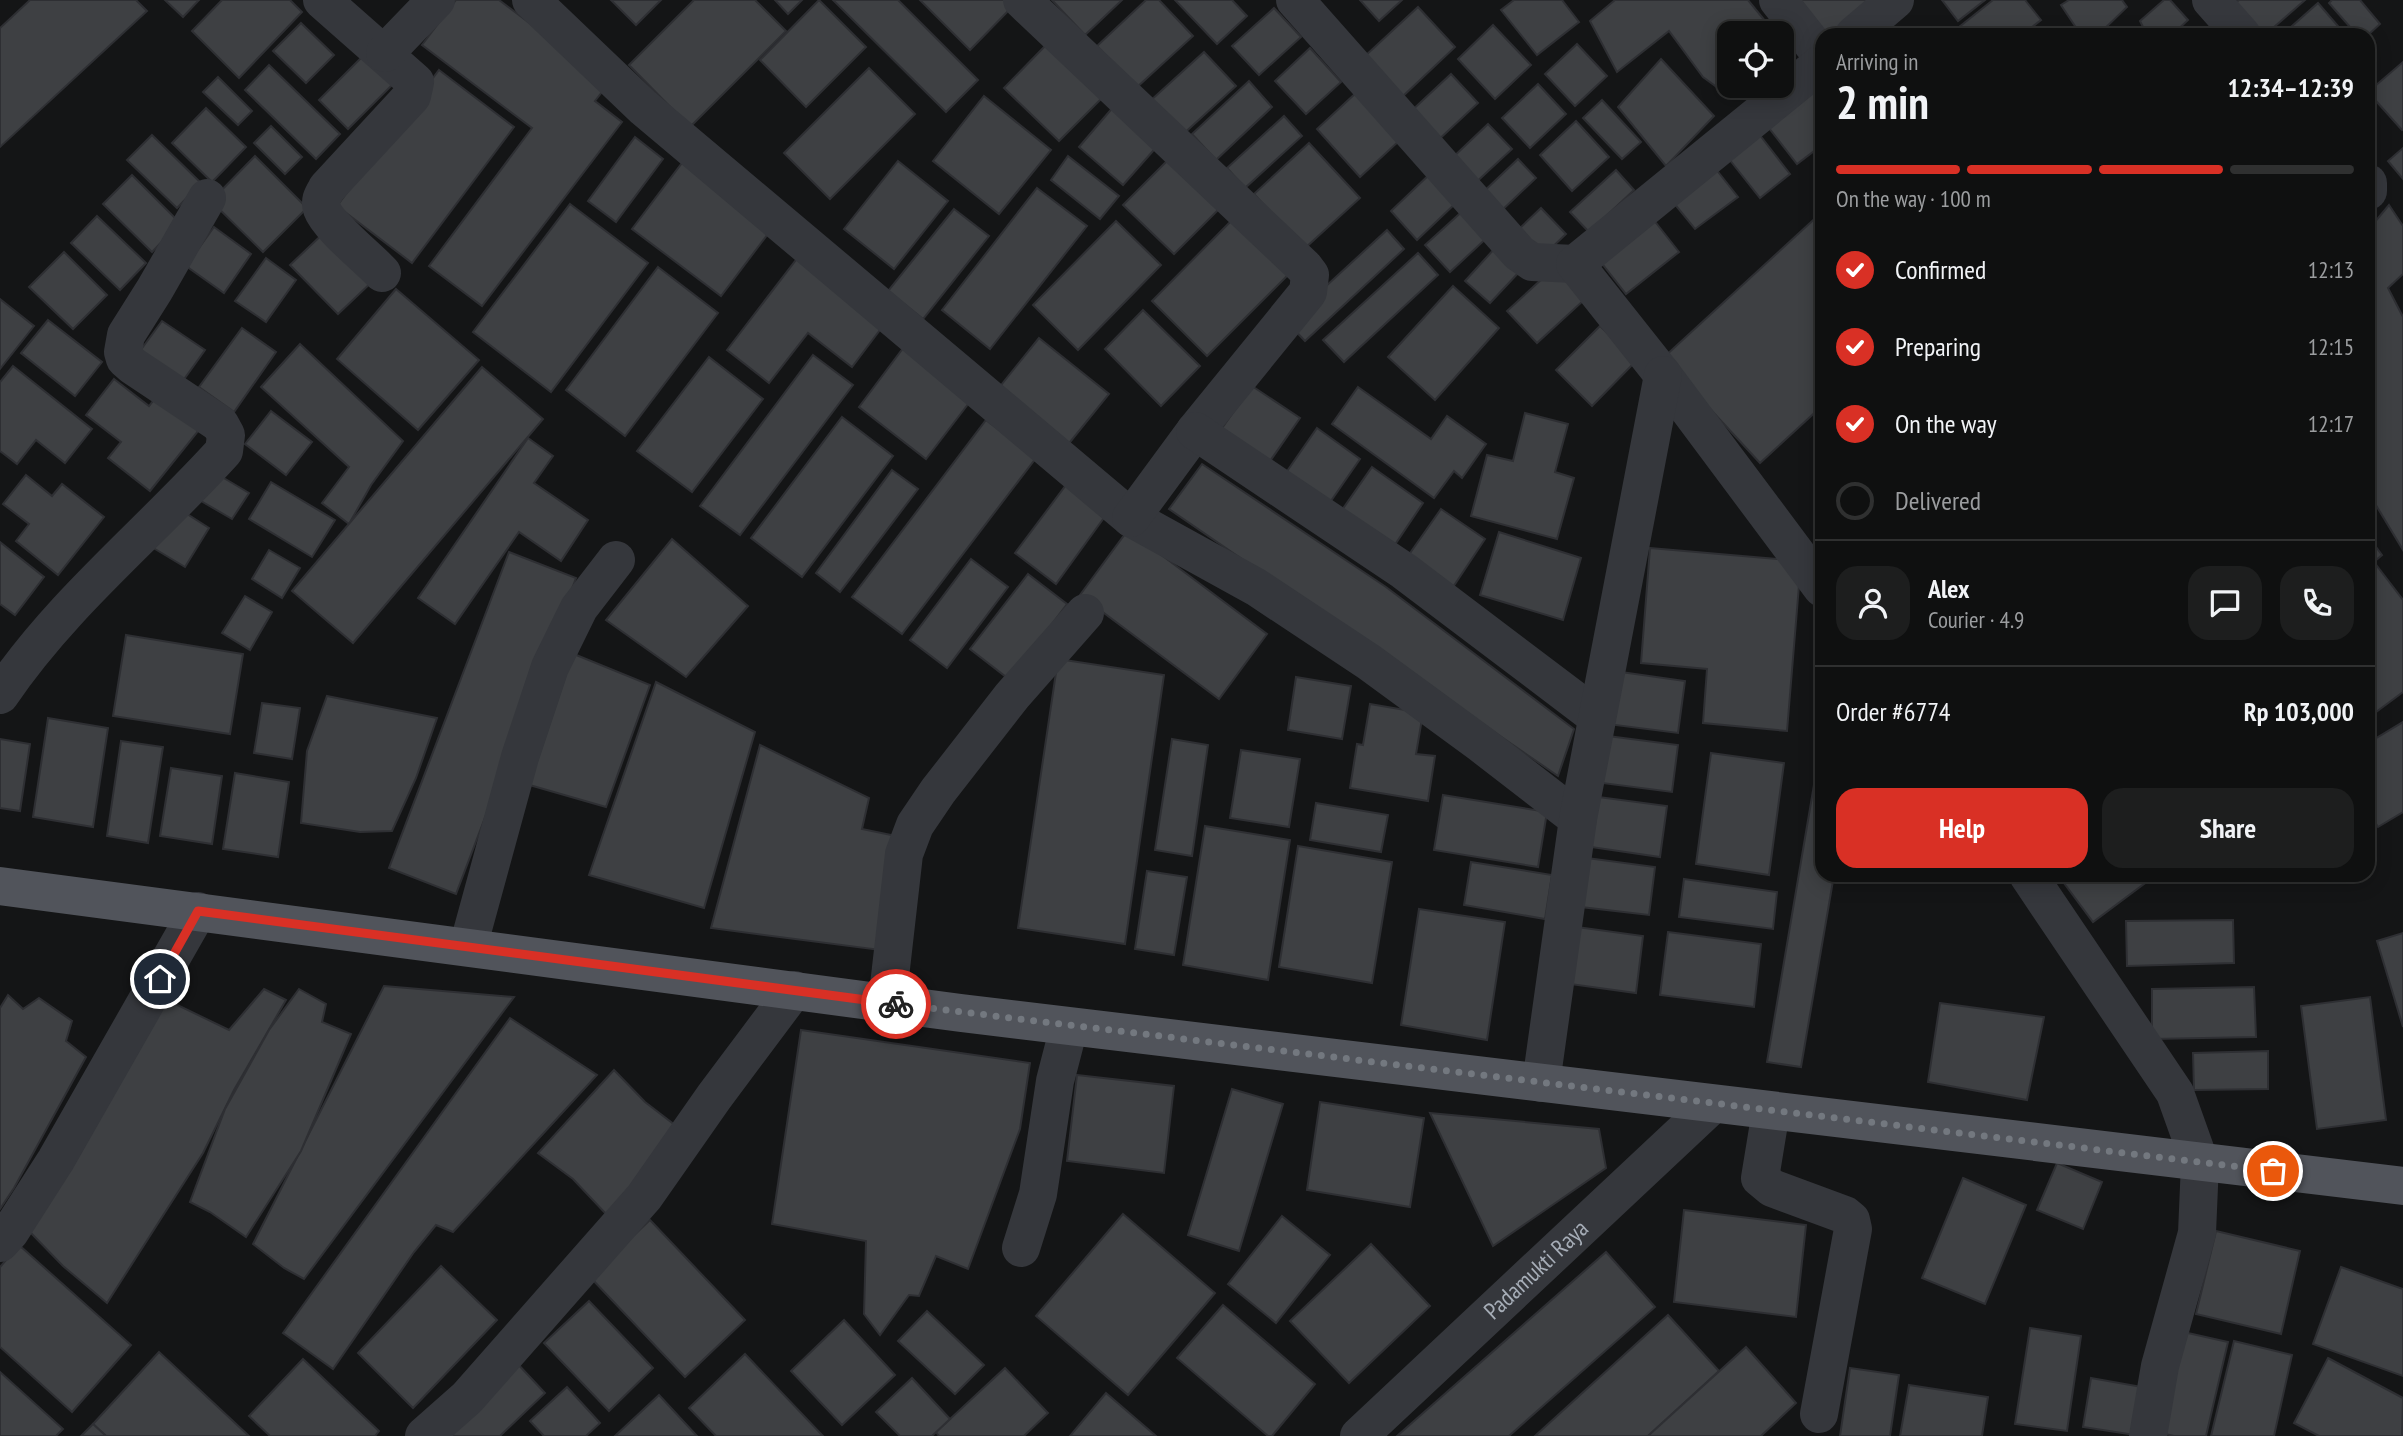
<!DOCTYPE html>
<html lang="en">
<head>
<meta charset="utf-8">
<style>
  body { margin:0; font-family:"PT Sans Narrow",sans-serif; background:#1d1e1e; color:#f1f3f6; height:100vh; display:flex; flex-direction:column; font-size:26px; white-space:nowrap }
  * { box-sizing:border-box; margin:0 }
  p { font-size:23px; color:#9b9d9f }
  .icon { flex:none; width:38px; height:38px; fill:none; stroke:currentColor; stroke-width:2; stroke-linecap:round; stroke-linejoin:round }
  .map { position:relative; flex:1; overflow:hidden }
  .details { position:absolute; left:1815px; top:28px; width:560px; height:854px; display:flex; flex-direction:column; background:#0f1010; border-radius:21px; box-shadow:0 4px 18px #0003,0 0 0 2px #2f3030 }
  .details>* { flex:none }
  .tools { position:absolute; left:1717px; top:21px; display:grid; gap:14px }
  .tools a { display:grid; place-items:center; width:77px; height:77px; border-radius:14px; background:#0f1010; box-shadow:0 4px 18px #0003,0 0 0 2px #2f3030; font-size:35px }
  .pin { position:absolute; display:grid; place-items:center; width:60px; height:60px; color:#fff; margin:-30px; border:4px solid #fff; border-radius:50%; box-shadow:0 2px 7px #0007 }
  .courier { position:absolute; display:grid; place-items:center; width:70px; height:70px; margin:-35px; border:5px solid #d93025; border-radius:50%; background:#fff; color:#222; box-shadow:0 2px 9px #0007 }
  .overview em { font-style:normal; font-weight:800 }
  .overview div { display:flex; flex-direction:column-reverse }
  .overview { display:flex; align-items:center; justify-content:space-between; height:119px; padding:0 21px }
  h1 { font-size:46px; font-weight:800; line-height:52px }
  .bar { display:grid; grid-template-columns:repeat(4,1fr); gap:10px 7px; align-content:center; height:84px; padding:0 21px }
  .bar i { height:9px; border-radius:5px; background:#2f3030 }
  .bar .current { background:#d93025 }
  .bar p { grid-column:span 4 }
  .line { display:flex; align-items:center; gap:18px; padding:0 21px; border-top:2px solid #2f3030 }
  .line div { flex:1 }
  .round { display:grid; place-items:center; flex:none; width:74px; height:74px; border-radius:21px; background:#1d1e1e }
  ol { padding:0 21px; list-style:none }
  li { display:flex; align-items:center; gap:21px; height:77px }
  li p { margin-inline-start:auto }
  li .icon { padding:7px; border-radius:50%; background:#d93025; color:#fff; stroke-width:4 }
  li:last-child { color:#9b9d9f }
  li i { width:38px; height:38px; border:4px solid #2f3030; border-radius:50% }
  .cta { display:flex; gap:14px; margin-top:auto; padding:14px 21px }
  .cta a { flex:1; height:80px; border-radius:21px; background:#d93025; color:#fff; font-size:28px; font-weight:800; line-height:80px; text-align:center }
  .cta a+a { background:#1d1e1e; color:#f1f3f6 }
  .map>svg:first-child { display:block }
</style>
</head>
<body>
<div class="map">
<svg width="2403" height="1436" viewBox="0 0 2403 1436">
  <rect width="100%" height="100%" fill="#141516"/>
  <g fill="#3e4043" stroke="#2e2f33" stroke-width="2">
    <path d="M30,0H136L147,11L0,147V28Z"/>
    <path d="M165,0H199L183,17Z"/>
    <path d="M222,0H290L302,12L239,78L192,31Z"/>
    <path d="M456,0H499L609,83L595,101L622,122L482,306L429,266L532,128L422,45Z"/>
    <path d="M611,0H661L636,25Z"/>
    <path d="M694,0H755L786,31L690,127L629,65Z"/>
    <path d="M775,0H802L788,14Z"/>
    <path d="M819,0L866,47L806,107L760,60Z"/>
    <path d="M833,0H898L978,80L946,112Z"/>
    <path d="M920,0H1005L1012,7L970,50Z"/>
    <path d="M1052,0H1122L1085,35Z"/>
    <path d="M1146,0H1159L1193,36L1136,88L1097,46Z"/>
    <path d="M1175,0H1232L1247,16L1217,44Z"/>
    <path d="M1360,0H1402L1379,21Z"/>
    <path d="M1514,0H1562L1579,22L1537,55L1501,10Z"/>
    <path d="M1615,0H1748L1775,33H1729V86H1742L1729,96L1703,77L1669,31L1617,72L1590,21Z"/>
    <path d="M1795,0H1886L1844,35H1824Z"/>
    <path d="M1942,0H1985L1958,21Z"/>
    <path d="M1993,0H2025L2041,20L2022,35H1949Z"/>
    <path d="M2069,0H2122L2127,7L2098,35H2081L2061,5Z"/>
    <path d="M2164,0H2170L2188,20L2172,35H2147L2140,21Z"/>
    <path d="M2239,0H2305L2265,35H2255L2230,7Z"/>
    <path d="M2332,0H2360L2380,24L2368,35H2357L2329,3Z"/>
    <path d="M2318,3L2344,33L2341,35H2282Z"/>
    <path d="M1418,7L1455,47L1402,97L1364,57Z"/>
    <path d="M1274,8L1301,37L1259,75L1232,46Z"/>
    <path d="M301,23L334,55L306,83L273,51Z"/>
    <path d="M1493,25L1531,65L1495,99L1458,59Z"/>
    <path d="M1048,43L1103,97L1059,141L1004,88Z"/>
    <path d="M1577,44L1607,76L1575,106L1545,74Z"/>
    <path d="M1310,48L1341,82L1306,114L1275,81Z"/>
    <path d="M1204,52L1236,86L1181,136L1149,102Z"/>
    <path d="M364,55L393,84L348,129L319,100Z"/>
    <path d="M1661,59L1714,116L1666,166L1618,107Z"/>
    <path d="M2403,62V129L2402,130L2368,92Z"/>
    <path d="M269,65L340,134L316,159L245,90Z"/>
    <path d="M869,68L915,114L830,199L784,153Z"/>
    <path d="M439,70L514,127L412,263L337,206Z"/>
    <path d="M1451,74L1478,103L1435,143L1408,114Z"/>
    <path d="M218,77L252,111L238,125L203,92Z"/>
    <path d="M1822,78V145L1797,164L1765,123Z"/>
    <path d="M1249,81L1272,107L1216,160L1192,134Z"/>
    <path d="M1538,84L1566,114L1530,148L1502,118Z"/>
    <path d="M1357,92L1400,140L1360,177L1317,129Z"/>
    <path d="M984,96L1051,150L999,214L933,161Z"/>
    <path d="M1602,100L1641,142L1622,159L1583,118Z"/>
    <path d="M1115,105L1160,143L1123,185L1079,147Z"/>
    <path d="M206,108L246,147L212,182L172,143Z"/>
    <path d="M1284,116L1302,136L1245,188L1227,168Z"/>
    <path d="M1576,121L1609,157L1572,191L1540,155Z"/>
    <path d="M1488,124L1512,149L1472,186L1449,161Z"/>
    <path d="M271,126L302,157L285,174L254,143Z"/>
    <path d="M1759,134L1790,174L1760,198L1729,159Z"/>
    <path d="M152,135L201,183L177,208L127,160Z"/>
    <path d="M635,137L663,159L616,222L588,201Z"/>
    <path d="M1309,143L1360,198L1304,249L1254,194Z"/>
    <path d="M2403,148V179L2388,161Z"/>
    <path d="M255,156L307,208L263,252L211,201Z"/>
    <path d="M1068,156L1119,196L1100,219L1051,180Z"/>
    <path d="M1170,158L1221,207L1174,254L1123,205Z"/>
    <path d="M685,159L774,226L721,296L632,229Z"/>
    <path d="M1518,159L1536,178L1499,213L1481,194Z"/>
    <path d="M898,161L948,201L894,269L844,229Z"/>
    <path d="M1711,163L1738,197L1695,229L1668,196Z"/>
    <path d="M1616,170L1634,190L1589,232L1570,212Z"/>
    <path d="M1431,173L1458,201L1417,240L1391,211Z"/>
    <path d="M132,175L180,223L152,252L103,204Z"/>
    <path d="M1037,188L1087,226L990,349L942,310Z"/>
    <path d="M570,204L648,263L551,392L473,332Z"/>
    <path d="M2389,205L2403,226V274L2388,288L2403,317V550L2368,492V230Z"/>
    <path d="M1466,208L1491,234L1450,272L1425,245Z"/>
    <path d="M1541,208L1566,234L1544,255L1520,228Z"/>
    <path d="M954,209L989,236L923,319L888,291Z"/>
    <path d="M1822,212V406L1760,463L1663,358Z"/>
    <path d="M97,216L146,263L120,290L71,243Z"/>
    <path d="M1234,218L1290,273L1207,356L1152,301Z"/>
    <path d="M1653,219L1679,252L1626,294L1600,261Z"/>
    <path d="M1116,221L1161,265L1078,350L1033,305Z"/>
    <path d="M214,227L251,254L224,293L186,266Z"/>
    <path d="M328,229L375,279L338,314L290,265Z"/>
    <path d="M1387,230L1404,249L1305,341L1287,322Z"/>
    <path d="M1496,247L1521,270L1490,303L1465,281Z"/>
    <path d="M64,252L107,295L73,329L29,287Z"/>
    <path d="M802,252L889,318L852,367L808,333L769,383L727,350Z"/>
    <path d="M1418,253L1438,275L1344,362L1323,340Z"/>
    <path d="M266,258L296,280L266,322L235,301Z"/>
    <path d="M658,267L718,313L625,436L566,390Z"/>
    <path d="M1555,267L1584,300L1537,343L1507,311Z"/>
    <path d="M1453,286L1499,328L1435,400L1388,357Z"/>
    <path d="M396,289L479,360L418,430L337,359Z"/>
    <path d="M0,299L34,326L0,369Z"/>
    <path d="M1143,310L1200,366L1161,406L1105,349Z"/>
    <path d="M48,320L102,362L75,396L21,353Z"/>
    <path d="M162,321L205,350L182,382L140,351Z"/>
    <path d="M1600,326L1636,361L1592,406L1556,370Z"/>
    <path d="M242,328L276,352L234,412L199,387Z"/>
    <path d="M1039,338L1109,394L1062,452L993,395Z"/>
    <path d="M300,344L403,441L371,485L349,524L322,503L349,467L261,387Z"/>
    <path d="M904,347L972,399L926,459L859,407Z"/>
    <path d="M813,355L853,385L740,535L700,506Z"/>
    <path d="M709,357L763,399L692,492L637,451Z"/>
    <path d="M13,366L92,429L65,463L36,440L17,464L0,451V382Z"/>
    <path d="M482,367L543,419L353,643L292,591Z"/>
    <path d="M114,379L149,406L157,396L199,430L150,491L108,458L121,442L86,415Z"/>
    <path d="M1252,386L1300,418L1268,464L1220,431Z"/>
    <path d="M1358,387L1431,439L1447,416L1486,444L1462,478L1454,471L1434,498L1332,424Z"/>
    <path d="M271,411L312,442L286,475L245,444Z"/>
    <path d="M1525,413L1568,424L1555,472L1574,478L1557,539L1471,516L1487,455L1513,461Z"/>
    <path d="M842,417L893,456L802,577L751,538Z"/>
    <path d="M986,420L1036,458L902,634L852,597Z"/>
    <path d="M1317,428L1360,459L1326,508L1283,477Z"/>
    <path d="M528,438L553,456L534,483L588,520L561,561L519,532L455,624L418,598Z"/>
    <path d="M1202,464L1386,587L1574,729L1558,776L1169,509Z"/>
    <path d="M1372,467L1423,503L1394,546L1342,510Z"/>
    <path d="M892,470L918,489L840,592L816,573Z"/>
    <path d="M217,474L249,493L232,519L201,501Z"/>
    <path d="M26,475L52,496L62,484L104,517L58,575L16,541L29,524L3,504Z"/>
    <path d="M271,482L335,520L312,557L249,519Z"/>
    <path d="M1066,485L1106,515L1056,584L1015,553Z"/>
    <path d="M173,505L209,528L185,567L150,546Z"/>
    <path d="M1441,509L1485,539L1453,587L1408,556Z"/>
    <path d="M1128,530L1267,634L1219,699L1080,595Z"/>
    <path d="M1499,532L1581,558L1563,620L1480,595Z"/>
    <path d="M2368,536L2382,555L2368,567Z"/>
    <path d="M672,539L748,606L686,677L606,620Z"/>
    <path d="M0,542L44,577L15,615L0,604Z"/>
    <path d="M1650,548L1801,561L1787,731L1703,723L1707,669L1641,663Z"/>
    <path d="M269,550L300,568L282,598L252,579Z"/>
    <path d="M509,552L576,578L456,894L389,868Z"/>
    <path d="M971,559L1008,587L947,668L910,640Z"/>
    <path d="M2374,562L2403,600V692L2368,718V567Z"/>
    <path d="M1028,574L1067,604L1010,680L970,649Z"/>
    <path d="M245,596L272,612L250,650L222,633Z"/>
    <path d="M126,635L243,654L230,734L113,716Z"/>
    <path d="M564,650L650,685L606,807L526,784Z"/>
    <path d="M1058,659L1164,675L1125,944L1018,928Z"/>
    <path d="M1614,671L1685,681L1678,733L1607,724Z"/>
    <path d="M1296,677L1351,686L1342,739L1288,730Z"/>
    <path d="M656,682L755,732L704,908L589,875Z"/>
    <path d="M327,696L437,718L416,778L392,831L360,832L301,823L307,751Z"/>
    <path d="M262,703L300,708L292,759L254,753Z"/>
    <path d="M1370,704L1423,713L1416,754L1435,756L1428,801L1350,788L1357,744L1363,745Z"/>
    <path d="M48,718L108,728L93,827L33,817Z"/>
    <path d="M2403,722V812L2378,827L2368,811V743Z"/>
    <path d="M1608,736L1678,745L1672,792L1602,783Z"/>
    <path d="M0,739L30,744L20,811L0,808Z"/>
    <path d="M1172,739L1208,745L1192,856L1155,850Z"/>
    <path d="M121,741L163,747L148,843L107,836Z"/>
    <path d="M760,745L869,798L862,829L901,837L880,950L711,928Z"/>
    <path d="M1241,750L1300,759L1289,827L1230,818Z"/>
    <path d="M1711,753L1784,763L1769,875L1696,864Z"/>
    <path d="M171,768L222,776L212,844L160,836Z"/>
    <path d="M235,773L289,782L278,857L223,849Z"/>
    <path d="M1815,779L1822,780V875H1834L1801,1067L1767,1062Z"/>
    <path d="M1443,795L1547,812L1538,867L1434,850Z"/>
    <path d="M1591,796L1667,806L1660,857L1584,846Z"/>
    <path d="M1316,803L1388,815L1381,852L1310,840Z"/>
    <path d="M1205,826L1290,840L1268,980L1183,965Z"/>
    <path d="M1298,846L1392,862L1372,983L1279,967Z"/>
    <path d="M1587,858L1655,867L1649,915L1581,907Z"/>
    <path d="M1471,862L1552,875L1545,919L1464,905Z"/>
    <path d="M1147,871L1187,877L1174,955L1135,949Z"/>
    <path d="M2058,875H2156L2093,922Z"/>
    <path d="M1684,879L1777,892L1773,929L1679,917Z"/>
    <path d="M1419,909L1505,922L1487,1040L1401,1025Z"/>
    <path d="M2233,920L2234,963L2127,966L2126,921Z"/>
    <path d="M1577,927L1643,936L1636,993L1570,984Z"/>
    <path d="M1668,932L1761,944L1754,1007L1660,995Z"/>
    <path d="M2403,933V1027L2377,941Z"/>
    <path d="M384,986L514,997L304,1279L284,1268L253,1244Z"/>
    <path d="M2254,987L2256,1037L2152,1039V989Z"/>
    <path d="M264,989L286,1000L234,1090L203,1153L107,1303L63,1266L30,1232L159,996L229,1030Z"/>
    <path d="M299,989L326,1004L322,1022L351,1034L301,1151L246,1237L210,1212L190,1202L225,1109L269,1030Z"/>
    <path d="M8,995L23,1009L39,998L72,1021L66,1041L86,1057L14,1188L0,1209V1008Z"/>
    <path d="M2370,997L2386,1120L2317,1129L2301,1006Z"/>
    <path d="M1940,1003L2044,1017L2027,1100L1928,1082Z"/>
    <path d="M510,1018L597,1075L453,1232L436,1225L414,1252L333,1369L283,1333Z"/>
    <path d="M801,1030L1030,1063L1020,1129L968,1269L936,1256L919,1296L909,1295L880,1335L864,1314L866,1241L772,1224Z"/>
    <path d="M2268,1051V1089L2194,1090L2193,1053Z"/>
    <path d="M614,1070L645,1102L680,1129L607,1215L573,1179L538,1153Z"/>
    <path d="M1077,1075L1174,1086L1164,1173L1067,1161Z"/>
    <path d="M1232,1089L1283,1104L1239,1251L1188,1235Z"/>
    <path d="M1320,1102L1424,1118L1410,1207L1307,1190Z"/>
    <path d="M1430,1113L1599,1129L1606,1168L1493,1246Z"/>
    <path d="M2057,1163L2102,1182L2083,1229L2037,1210Z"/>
    <path d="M1963,1178L2026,1205L1985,1304L1922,1278Z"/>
    <path d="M1684,1210L1806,1225L1796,1317L1674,1302Z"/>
    <path d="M1123,1214L1215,1293L1128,1395L1036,1316Z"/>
    <path d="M1282,1216L1330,1255L1276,1323L1228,1284Z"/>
    <path d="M650,1220L745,1320L685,1377L590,1277Z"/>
    <path d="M2216,1231L2300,1251L2281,1334L2196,1314Z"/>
    <path d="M1371,1244L1430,1306L1349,1383L1290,1321Z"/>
    <path d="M19,1245L131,1345L72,1412L0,1347V1267Z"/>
    <path d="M1606,1252L1655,1307L1536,1412L1509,1436H1397Z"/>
    <path d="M441,1266L497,1320L413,1408L358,1353Z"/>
    <path d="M2341,1267L2403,1289V1376L2313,1344Z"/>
    <path d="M589,1301L653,1368L609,1411L544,1343Z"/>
    <path d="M1223,1305L1315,1384L1272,1436H1268L1177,1358Z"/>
    <path d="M927,1311L984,1365L955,1394L898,1341Z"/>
    <path d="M1668,1315L1719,1371L1648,1436H1535Z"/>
    <path d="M844,1320L895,1375L842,1425L791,1371Z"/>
    <path d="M2030,1328L2081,1336L2067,1431L2015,1424Z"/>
    <path d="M2179,1331L2228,1342L2206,1436H2174L2156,1432Z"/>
    <path d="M2234,1341L2292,1355L2274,1436H2211Z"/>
    <path d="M1746,1347L1796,1403L1761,1436H1648Z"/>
    <path d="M159,1352L249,1436H106L93,1424Z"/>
    <path d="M745,1354L823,1436H716L689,1408Z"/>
    <path d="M2328,1358L2403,1398L2402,1436H2319L2294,1423Z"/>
    <path d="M303,1359L379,1431L375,1436H270L249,1416Z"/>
    <path d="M514,1360L545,1393L500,1436H437Z"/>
    <path d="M1005,1368L1048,1413L1024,1436H939L936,1432Z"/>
    <path d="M1850,1368L1899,1375L1890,1436H1840Z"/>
    <path d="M0,1372L63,1429L56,1436H0Z"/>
    <path d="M912,1378L950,1419L932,1436H900L876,1412Z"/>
    <path d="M2091,1378L2142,1387L2135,1435L2083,1427Z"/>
    <path d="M1909,1385L1988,1397L1982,1436H1900Z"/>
    <path d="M567,1387L600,1423L586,1436H544L530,1421Z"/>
    <path d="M1106,1393L1156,1436H1070Z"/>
    <path d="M659,1395L697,1436H615Z"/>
    <path d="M93,1424L106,1436H81Z"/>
  </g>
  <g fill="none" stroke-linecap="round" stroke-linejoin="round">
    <g stroke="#35373c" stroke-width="38">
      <path d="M322,0L415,82L412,96L327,188C323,195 319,200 322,209C328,226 368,258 382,273"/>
      <path d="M531,0L644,108L1131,518L1256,587L1369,662L1481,744L1578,819"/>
      <path d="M1022,0L1304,267L1310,275L1308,292L1195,431L1131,518"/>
      <path d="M1295,0L1519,253L1532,262L1575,264"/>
      <path d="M1778,0L1822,56"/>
      <path d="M2211,0L2242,35"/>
      <path d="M1854,35L1895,0"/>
      <path d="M385,53L436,0"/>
      <path d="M1822,63L1575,264L1663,375L1822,588"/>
      <path d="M2368,183V191"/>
      <path d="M1195,431L1404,571L1597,717"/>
      <path d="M0,695C63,602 150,533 224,451L226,435L220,424L133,366L125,359L123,352L126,335L155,289L207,198"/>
      <path d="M2028,875L2175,1093L2200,1163L2197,1233L2160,1366L2148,1436"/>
      <path d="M468,947L520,757L550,667L579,608L616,560"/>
      <path d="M887,1003L904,854L915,825L938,791L1012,696L1085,613"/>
      <path d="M1541,1083L1578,819L1663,375"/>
      <path d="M1771,1111L1760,1178L1772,1188L1845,1215L1851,1220L1853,1229L1819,1414"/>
      <path d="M0,1243L10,1232L56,1160L198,911"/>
      <path d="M1021,1248L1038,1194L1055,1081L1069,1027"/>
      <path d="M424,1436L467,1398L644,1197L714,1097L794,990"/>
      <path id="s1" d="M1359,1436L1713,1104"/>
    </g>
    <path stroke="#51545b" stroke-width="38" d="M0,886L961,1013L2403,1186"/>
  </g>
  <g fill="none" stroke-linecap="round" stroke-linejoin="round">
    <path stroke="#73787f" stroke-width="7" stroke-dasharray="0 12.6" d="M896,1004L2273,1171"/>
    <path stroke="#d93025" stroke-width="9" d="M160,979L198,911L896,1004"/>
  </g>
  <g text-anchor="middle" stroke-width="5" stroke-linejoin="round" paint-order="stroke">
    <g font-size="24" fill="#a6adb7" stroke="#0f1011">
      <text dy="8" stroke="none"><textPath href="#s1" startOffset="243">Padamukti Raya</textPath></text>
    </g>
  </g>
</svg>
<div class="tools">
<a><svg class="icon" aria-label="locate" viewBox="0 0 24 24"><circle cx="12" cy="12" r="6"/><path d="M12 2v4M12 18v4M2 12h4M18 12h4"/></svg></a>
</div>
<div class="pin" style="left:2273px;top:1171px;background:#ea580c"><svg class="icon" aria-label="bag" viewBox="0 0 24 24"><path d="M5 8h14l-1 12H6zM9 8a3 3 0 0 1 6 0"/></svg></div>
<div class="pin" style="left:160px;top:979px;background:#1f2937"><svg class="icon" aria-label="home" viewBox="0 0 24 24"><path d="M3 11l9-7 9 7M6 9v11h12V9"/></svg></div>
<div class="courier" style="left:896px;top:1004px"><svg class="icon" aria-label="bike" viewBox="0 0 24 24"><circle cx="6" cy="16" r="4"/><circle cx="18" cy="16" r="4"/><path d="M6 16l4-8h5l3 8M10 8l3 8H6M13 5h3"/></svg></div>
<section class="details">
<div class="overview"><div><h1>2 min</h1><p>Arriving in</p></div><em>12:34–12:39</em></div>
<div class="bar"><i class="current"></i><i class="current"></i><i class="current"></i><i></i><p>On the way · 100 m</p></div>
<ol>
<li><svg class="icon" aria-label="check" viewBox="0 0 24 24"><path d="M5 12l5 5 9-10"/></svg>Confirmed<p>12:13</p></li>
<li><svg class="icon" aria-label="check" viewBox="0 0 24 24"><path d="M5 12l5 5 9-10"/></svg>Preparing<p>12:15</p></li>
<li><svg class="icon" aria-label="check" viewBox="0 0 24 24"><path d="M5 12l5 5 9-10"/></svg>On the way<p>12:17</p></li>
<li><i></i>Delivered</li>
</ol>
<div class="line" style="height:126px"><a class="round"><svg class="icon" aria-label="person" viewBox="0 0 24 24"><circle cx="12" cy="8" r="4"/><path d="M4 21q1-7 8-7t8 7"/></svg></a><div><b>Alex</b><p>Courier · 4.9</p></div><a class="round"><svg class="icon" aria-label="chat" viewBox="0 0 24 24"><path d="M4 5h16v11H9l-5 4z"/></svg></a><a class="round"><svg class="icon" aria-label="phone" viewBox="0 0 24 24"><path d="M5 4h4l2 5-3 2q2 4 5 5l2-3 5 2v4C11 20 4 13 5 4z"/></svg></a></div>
<div class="line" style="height:91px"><div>Order #6774</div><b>Rp 103,000</b></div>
<div class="cta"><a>Help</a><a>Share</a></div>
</section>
</div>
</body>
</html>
